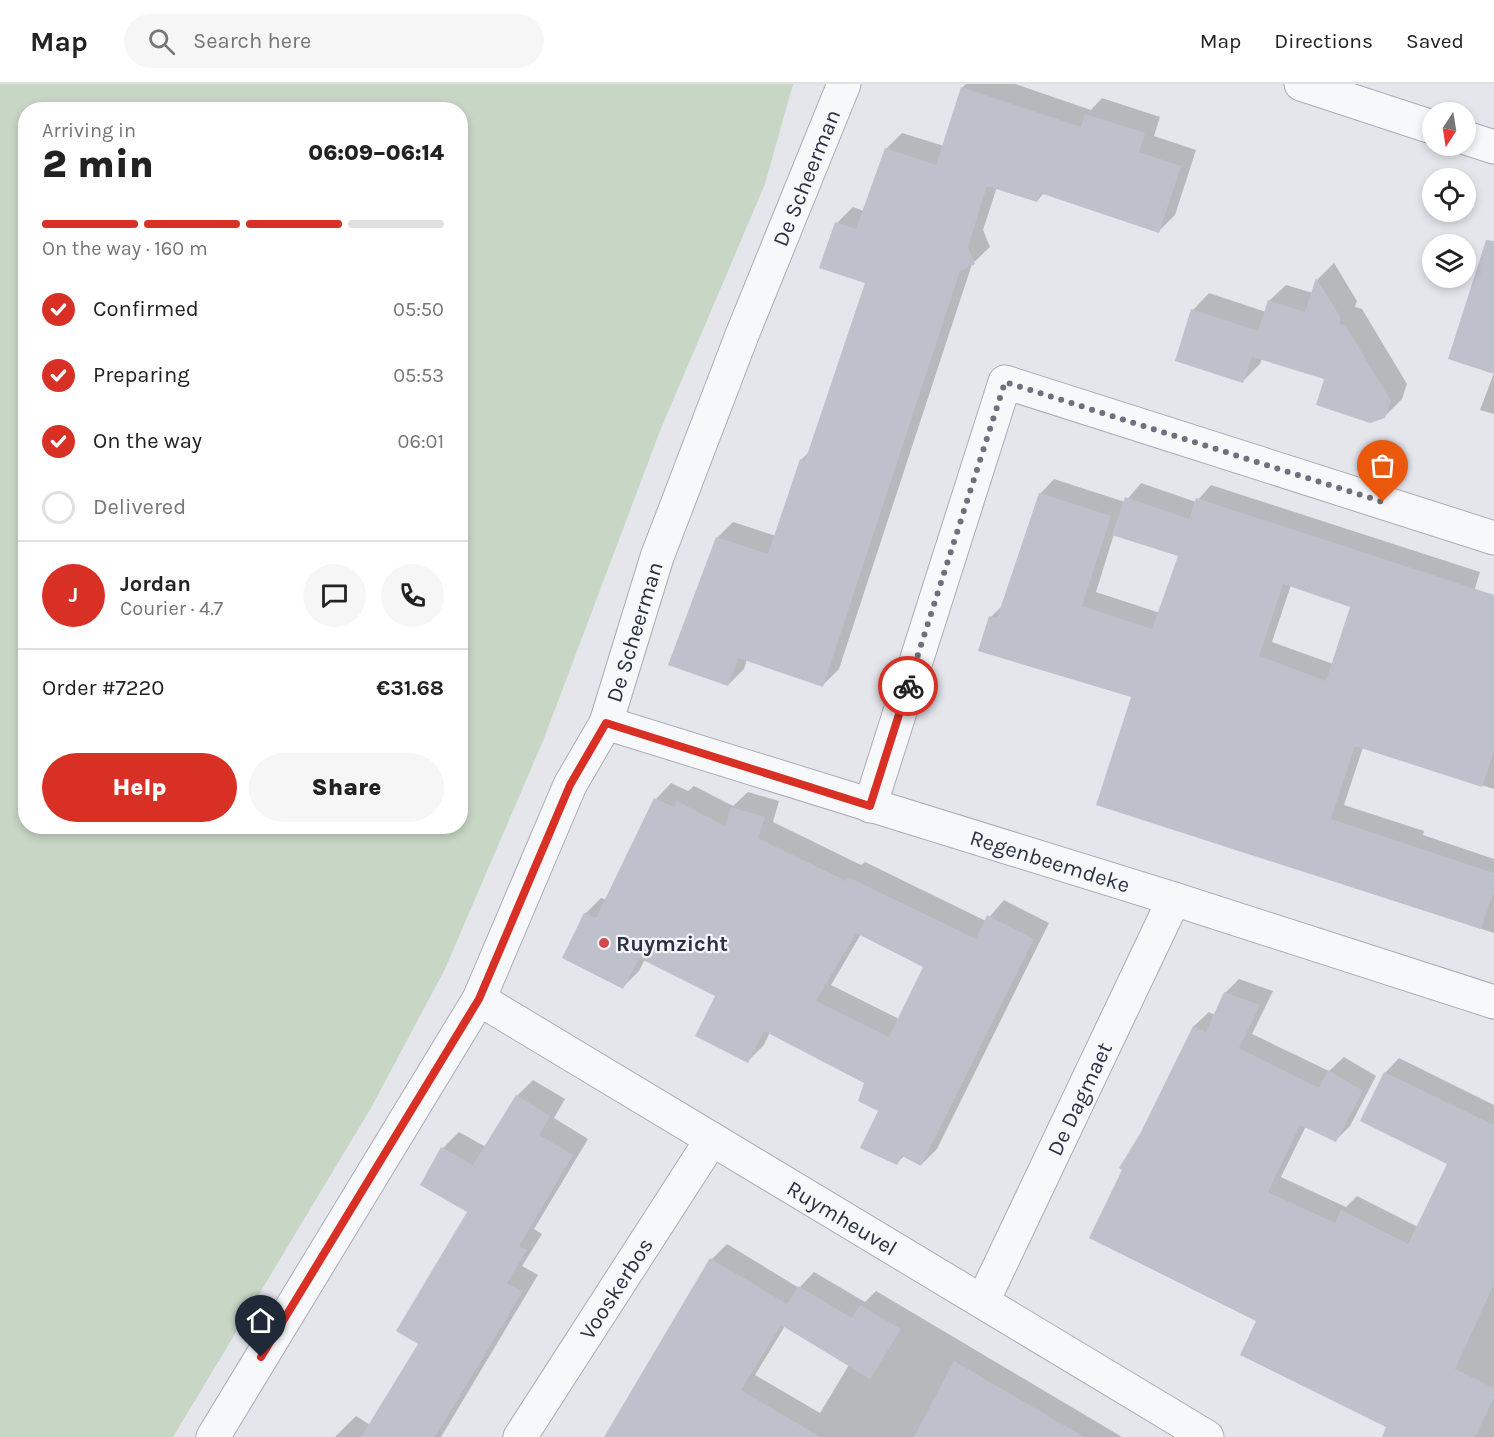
<!DOCTYPE html>
<html lang="en">
<head>
<meta charset="utf-8">
<style>
  body { margin:0; font-family:Karla,sans-serif; background:#f6f6f6; color:#222; height:100vh; display:flex; flex-direction:column; font-size:22px; white-space:nowrap }
  * { box-sizing:border-box; margin:0 }
  p { font-size:20px; color:#767676 }
  .icon { flex:none; width:33px; height:33px; fill:none; stroke:currentColor; stroke-width:2; stroke-linecap:round; stroke-linejoin:round }
  .map { position:relative; flex:1; overflow:hidden }
  .drawer { position:absolute; left:18px; top:18px; width:450px; height:732px; display:flex; flex-direction:column; background:#fff; border-radius:24px; box-shadow:0 3px 9px #0003 }
  .drawer>* { flex:none }
  .needle { width:39px; rotate:192deg }
  .buttons { position:absolute; left:1422px; top:18px; display:grid; gap:12px }
  .buttons a { display:grid; place-items:center; width:54px; height:54px; border-radius:50%; background:#fff; box-shadow:0 3px 9px #0003; font-size:30px }
  .pin { position:absolute; display:grid; place-items:center; width:51px; height:51px; color:#fff; margin:-62px -26px; border-radius:50% 50% 50% 0; rotate:-45deg; box-shadow:0 0 6px #0007 }
  .pin .icon { rotate:45deg }
  .courier { position:absolute; display:grid; place-items:center; width:60px; height:60px; margin:-30px; border:4px solid #d93025; border-radius:50%; background:#fff; color:#222; box-shadow:0 2px 8px #0007 }
  .head em { font-style:normal; font-weight:800 }
  .head div { display:flex; flex-direction:column-reverse }
  .head { display:flex; align-items:center; justify-content:space-between; height:102px; padding:0 24px }
  h1 { font-size:39px; font-weight:800; line-height:45px }
  .bar { display:grid; grid-template-columns:repeat(4,1fr); gap:9px 6px; align-content:center; height:72px; padding:0 24px }
  .bar i { height:8px; border-radius:4px; background:#e0e0e0 }
  .bar .active { background:#d93025 }
  .bar p { grid-column:span 4 }
  .line { display:flex; align-items:center; gap:15px; padding:0 24px; border-top:2px solid #e0e0e0 }
  .line div { flex:1 }
  .round { display:grid; place-items:center; flex:none; width:63px; height:63px; border-radius:32px; background:#f6f6f6 }
  ol { padding:0 24px; list-style:none }
  li { display:flex; align-items:center; gap:18px; height:66px }
  li p { margin-inline-start:auto }
  li .icon { padding:6px; border-radius:50%; background:#d93025; color:#fff; stroke-width:4 }
  li:last-child { color:#767676 }
  li i { width:33px; height:33px; border:3px solid #e0e0e0; border-radius:50% }
  .cta { display:flex; gap:12px; margin-top:auto; padding:12px 24px }
  .cta a { flex:1; height:69px; border-radius:36px; background:#d93025; color:#fff; font-size:24px; font-weight:800; line-height:69px; text-align:center }
  .cta a+a { background:#f6f6f6; color:#222 }
  header { display:flex; align-items:center; gap:36px; box-sizing:border-box; height:84px; padding:0 30px; background:#fff; border-bottom:2px solid #e0e0e0 }
  header strong { font-size:28px }
  nav { display:flex; gap:33px; margin-inline-start:auto; font-size:21px }
  .search { width:420px; height:54px; background:#f6f6f6; display:flex; align-items:center; gap:15px; box-sizing:border-box; padding:0 21px; border-radius:33px; color:#767676; font-size:22px }
  .map>svg:first-child { display:block }
</style>
</head>
<body>
<header>
<strong>Map</strong>
<div class="search"><svg class="icon" aria-label="search" viewBox="0 0 24 24"><circle cx="10" cy="10" r="6"/><path d="M15 15l6 6"/></svg>Search here</div>
<nav><a>Map</a><a>Directions</a><a>Saved</a></nav>
</header>
<div class="map">
<svg width="1494" height="1353" viewBox="0 0 1494 1353">
  <rect width="100%" height="100%" fill="#e4e6ec"/>
  <path fill="#c7d6c5" fill-rule="evenodd" d="M0,0H793L765,100L660,347L543,657L445,885L371,1024L173,1353H0ZM26,26H460V742H26Z"/>
  <g fill="#0003" fill-rule="evenodd">
    <path d="M966,0H1015L1091,26L1102,14L1160,33L1154,52L1196,66L1175,131L1159,147L1044,109L1037,117L997,103L983,146L990,163L972,180L839,585L823,601L747,575L744,585L728,601L717,454L733,438L776,452L801,376L809,368L867,198L837,139L853,123L864,127L886,65L902,49L944,62L962,4Z"/>
    <path d="M1334,179L1357,217L1355,223L1362,225L1407,300L1402,315L1385,332L1326,294L1262,274L1260,280L1243,297L1193,226L1209,209L1266,228L1269,217L1286,201L1313,209L1318,195Z"/>
    <path d="M1494,289V330L1480,326Z"/>
    <path d="M1054,395L1125,418L1141,399L1196,418L1211,401L1480,488L1472,514L1494,521V705L1363,663L1344,721L1424,747L1423,751L1494,775V849L1097,720L1133,612L991,533L1004,520L1040,410ZM1114,450L1180,471L1160,529L1096,508ZM1291,501L1352,522L1333,580L1272,558Z"/>
    <path d="M671,699L688,707L694,702L733,722L748,708L779,717L773,738L861,781L865,778L986,837L1004,816L1049,839L937,1065L921,1081L904,1072L897,1079L880,1026L866,998L770,948L764,961L748,977L717,911L645,875L639,887L623,903L585,830L601,814L607,816L656,715ZM861,850L925,883L899,935L831,901Z"/>
    <path d="M1239,895L1273,907L1252,950L1329,987L1344,973L1376,992L1350,1042L1336,1056L1306,1042L1281,1093L1346,1123L1357,1112L1418,1143L1449,1079L1385,989L1399,974L1494,1021V1353H1408L1258,1236L1142,1049L1194,942L1209,928L1215,931L1225,909Z"/>
    <path d="M533,996L565,1015L554,1034L588,1055L534,1145L542,1150L522,1182L538,1191L441,1353H335L356,1332L370,1341L420,1259L469,1127L443,1064L459,1048L486,1063L517,1012Z"/>
    <path d="M727,1160L799,1204L814,1188L865,1218L876,1207L1122,1353H605L712,1175ZM785,1242L849,1281L820,1329L755,1291Z"/>
  </g>
  <g fill="#bec1cc" fill-rule="evenodd">
    <path d="M961,3L1081,43L1085,30L1145,49L1139,68L1181,82L1159,149L1040,109L1037,118L987,102L968,163L975,180L960,187L823,603L738,574L728,602L668,581L716,453L768,470L800,375L805,377L865,199L819,184L835,138L856,145L885,64L936,81Z"/>
    <path d="M1486,156L1494,157V290L1448,275Z"/>
    <path d="M1316,194L1341,234L1339,240L1345,241L1391,317L1385,334L1370,339L1316,321L1324,295L1252,273L1243,299L1175,277L1191,225L1258,247L1268,216L1305,228Z"/>
    <path d="M1039,409L1111,432L1082,522L1152,545L1178,472L1112,451L1125,413L1189,435L1196,414L1494,511V667L1482,703L1355,662L1331,735L1494,789V807L1481,845L1096,721L1131,613L978,567L989,532L997,534ZM1283,500L1350,523L1326,597L1259,572Z"/>
    <path d="M654,714L674,723L677,717L725,742L731,723L765,733L758,754L846,797L848,793L976,855L987,831L1034,855L921,1082L902,1072L897,1081L860,1064L878,1027L858,1017L864,999L764,947L748,979L695,952L715,912L639,874L623,905L562,874L584,829L596,834ZM856,849L923,883L889,953L816,917Z"/>
    <path d="M1224,908L1260,921L1239,964L1319,1004L1328,986L1363,1007L1336,1058L1300,1041L1268,1108L1335,1139L1341,1126L1408,1160L1447,1080L1360,1037L1384,988L1494,1041V1200L1455,1285L1494,1304V1313L1475,1353H1382L1386,1343L1240,1271L1256,1237L1089,1154L1122,1086L1119,1084L1141,1048L1193,942L1206,948Z"/>
    <path d="M516,1011L550,1032L539,1051L573,1071L519,1162L527,1166L507,1199L523,1207L435,1353H361L418,1260L396,1247L467,1128L420,1101L441,1063L473,1081Z"/>
    <path d="M710,1174L787,1220L798,1202L852,1234L860,1221L901,1245L870,1295L781,1241L741,1306L820,1353H604Z"/>
    <path d="M954,1277L1084,1353H914Z"/>
  </g>
  <g fill="none" stroke-linecap="round" stroke-linejoin="round">
    <g stroke="#a9acb7" stroke-width="35">
      <g id="minor">
        <path d="M1301,0L1432,43"/>
        <path d="M1466,54L1494,63"/>
        <path id="s1" d="M606,639L1174,815L1494,918"/>
        <path d="M870,722L1005,298L1494,454"/>
        <path id="s2" d="M479,915L1207,1353"/>
        <path id="s3" d="M983,1217L1174,815"/>
        <path id="s4" d="M213,1353L479,915L570,701L606,639L657,473L742,251L844,0"/>
        <path id="s5" d="M520,1353L712,1055"/>
      </g>
    </g>
    <use href="#minor" stroke="#f7f8fa" stroke-width="33"/>
  </g>
  <g fill="none" stroke-linecap="round" stroke-linejoin="round">
    <path stroke="#6c707f" stroke-width="6" stroke-dasharray="0 10.8" d="M908,602L1005,298L1383,418"/>
    <path stroke="#d93025" stroke-width="8" d="M261,1273L479,915L570,701L606,639L870,722L908,602"/>
  </g>
  <circle fill="#d2484c" stroke="#f4f5f9" stroke-width="2" cx="604" cy="859" r="6"/>
  <g text-anchor="middle" stroke-width="4.5" stroke-linejoin="round" paint-order="stroke">
    <g font-size="22" fill="#2b3145" stroke="#f4f5f9">
      <text dy="8" stroke="none"><textPath href="#s4" startOffset="1398">De Scheerman</textPath></text>
      <text dy="8" stroke="none"><textPath href="#s4" startOffset="912">De Scheerman</textPath></text>
      <text dy="8" stroke="none"><textPath href="#s1" startOffset="465">Regenbeemdeke</textPath></text>
      <text dy="8" stroke="none"><textPath href="#s3" startOffset="224">De Dagmaet</textPath></text>
      <text dy="8" stroke="none"><textPath href="#s2" startOffset="424">Ruymheuvel</textPath></text>
      <text dy="8" stroke="none"><textPath href="#s5" startOffset="177">Vooskerbos</textPath></text>
    </g>
    <g font-size="22" font-weight="bold" fill="#2b3145" stroke="#f4f5f9" text-anchor="start">
      <text x="616" y="867">Ruymzicht</text>
    </g>
  </g>
</svg>
<div class="buttons">
<a><svg class="needle" viewBox="-14 -14 28 28"><path d="M0-13l5 13h-10z" fill="#e53935"/><path d="M0 13l5-13h-10z" fill="#767676"/></svg></a>
<a><svg class="icon" aria-label="locate" viewBox="0 0 24 24"><circle cx="12" cy="12" r="6"/><path d="M12 2v4M12 18v4M2 12h4M18 12h4"/></svg></a>
<a><svg class="icon" aria-label="layers" viewBox="0 0 24 24"><path d="M12 4l9 5-9 5-9-5zM3 14l9 5 9-5"/></svg></a>
</div>
<div class="pin" style="left:1383px;top:418px;background:#ea580c"><svg class="icon" aria-label="bag" viewBox="0 0 24 24"><path d="M5 8h14l-1 12H6zM9 8a3 3 0 0 1 6 0"/></svg></div>
<div class="pin" style="left:261px;top:1273px;background:#1f2937"><svg class="icon" aria-label="home" viewBox="0 0 24 24"><path d="M3 11l9-7 9 7M6 9v11h12V9"/></svg></div>
<div class="courier" style="left:908px;top:602px"><svg class="icon" aria-label="bike" viewBox="0 0 24 24"><circle cx="6" cy="16" r="4"/><circle cx="18" cy="16" r="4"/><path d="M6 16l4-8h5l3 8M10 8l3 8H6M13 5h3"/></svg></div>
<section class="drawer">
<div class="head"><div><h1>2 min</h1><p>Arriving in</p></div><em>06:09–06:14</em></div>
<div class="bar"><i class="active"></i><i class="active"></i><i class="active"></i><i></i><p>On the way · 160 m</p></div>
<ol>
<li><svg class="icon" aria-label="check" viewBox="0 0 24 24"><path d="M5 12l5 5 9-10"/></svg>Confirmed<p>05:50</p></li>
<li><svg class="icon" aria-label="check" viewBox="0 0 24 24"><path d="M5 12l5 5 9-10"/></svg>Preparing<p>05:53</p></li>
<li><svg class="icon" aria-label="check" viewBox="0 0 24 24"><path d="M5 12l5 5 9-10"/></svg>On the way<p>06:01</p></li>
<li><i></i>Delivered</li>
</ol>
<div class="line" style="height:108px"><b class="round" style="background:#d93025;color:#fff">J</b><div><b>Jordan</b><p>Courier · 4.7</p></div><a class="round"><svg class="icon" aria-label="chat" viewBox="0 0 24 24"><path d="M4 5h16v11H9l-5 4z"/></svg></a><a class="round"><svg class="icon" aria-label="phone" viewBox="0 0 24 24"><path d="M5 4h4l2 5-3 2q2 4 5 5l2-3 5 2v4C11 20 4 13 5 4z"/></svg></a></div>
<div class="line" style="height:78px"><div>Order #7220</div><b>€31.68</b></div>
<div class="cta"><a>Help</a><a>Share</a></div>
</section>
</div>
</body>
</html>
